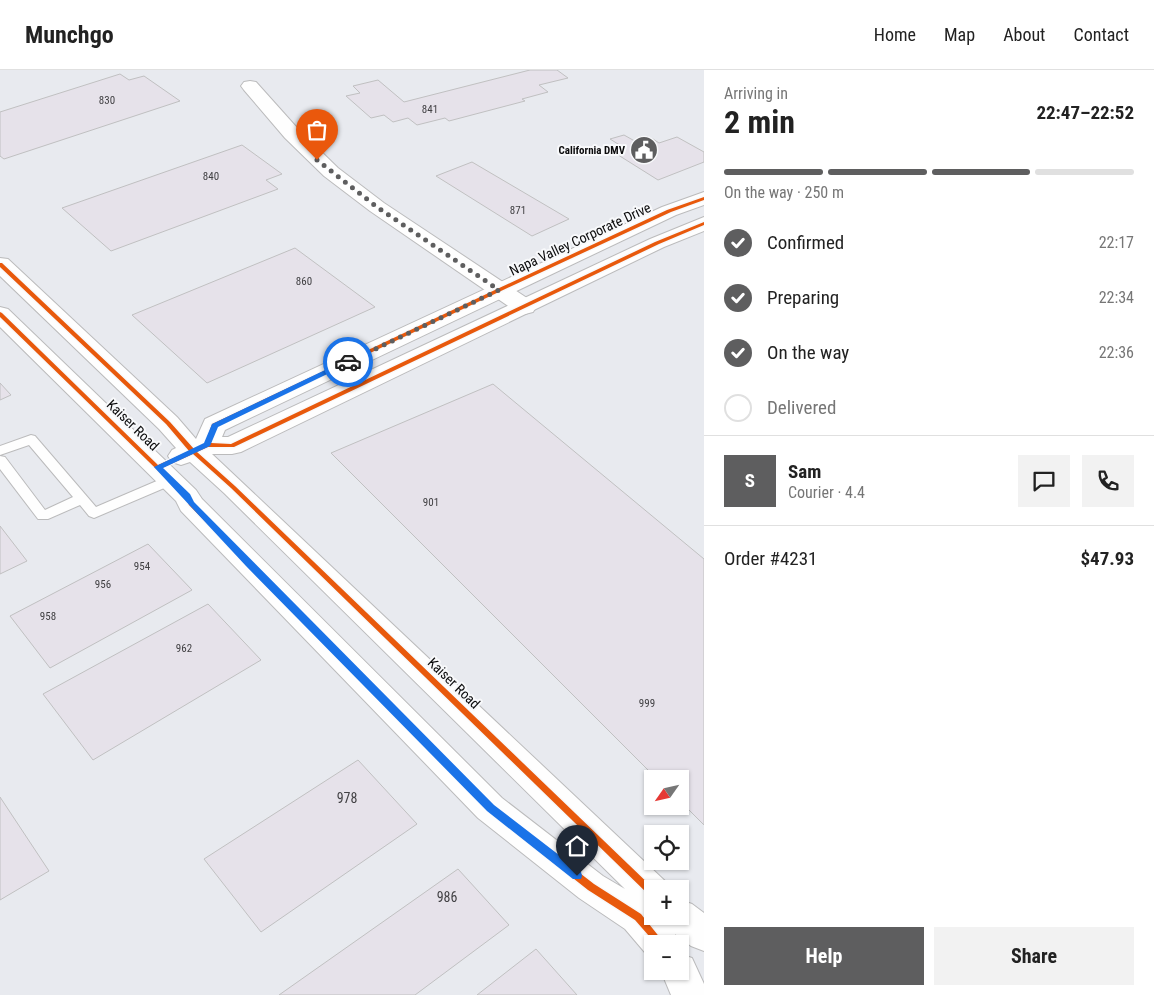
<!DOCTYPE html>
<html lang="en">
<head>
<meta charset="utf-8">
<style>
  body { margin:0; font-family:"Roboto Condensed",sans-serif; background:#f2f2f2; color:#222; height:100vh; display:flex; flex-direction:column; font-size:19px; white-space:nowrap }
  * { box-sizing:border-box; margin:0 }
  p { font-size:16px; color:#767676 }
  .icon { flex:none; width:28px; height:28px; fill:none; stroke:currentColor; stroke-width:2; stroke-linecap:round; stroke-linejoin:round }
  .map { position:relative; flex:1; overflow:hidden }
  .panel { display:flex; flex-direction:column; background:#fff; width:450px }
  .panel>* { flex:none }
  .needle { width:32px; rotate:236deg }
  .controls { position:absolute; left:644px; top:700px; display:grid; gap:10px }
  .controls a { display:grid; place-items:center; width:45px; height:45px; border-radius:0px; background:#fff; box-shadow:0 1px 4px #0004; font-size:25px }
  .pin { position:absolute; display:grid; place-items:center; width:42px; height:42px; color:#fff; margin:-51px -21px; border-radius:50% 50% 50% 0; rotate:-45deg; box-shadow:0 0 5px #0007 }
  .pin .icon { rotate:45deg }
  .courier { position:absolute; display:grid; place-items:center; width:50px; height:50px; margin:-25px; border:4px solid #1a73e8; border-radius:50%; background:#fff; color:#222; box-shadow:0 1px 6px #0007 }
  .headline em { font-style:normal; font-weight:700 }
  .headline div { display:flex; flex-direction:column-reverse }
  .headline { display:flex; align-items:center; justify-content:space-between; height:85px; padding:0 20px }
  h1 { font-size:32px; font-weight:700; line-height:38px }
  .bar { display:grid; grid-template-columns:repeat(4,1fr); gap:8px 5px; align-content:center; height:60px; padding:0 20px }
  .bar i { height:6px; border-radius:4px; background:#e0e0e0 }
  .bar .selected { background:#5e5e5f }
  .bar p { grid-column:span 4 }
  .line { display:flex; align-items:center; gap:12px; padding:0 20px; border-top:1px solid #e0e0e0 }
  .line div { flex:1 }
  .round { display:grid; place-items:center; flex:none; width:52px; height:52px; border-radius:0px; background:#f2f2f2 }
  ol { padding:0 20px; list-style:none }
  li { display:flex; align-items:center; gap:15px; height:55px }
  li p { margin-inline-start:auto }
  li .icon { padding:5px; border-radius:50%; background:#5e5e5f; color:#fff; stroke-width:4 }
  li:last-child { color:#767676 }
  li i { width:28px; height:28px; border:2px solid #e0e0e0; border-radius:50% }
  .primary-button { display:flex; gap:10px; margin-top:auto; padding:10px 20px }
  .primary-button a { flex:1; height:58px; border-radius:0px; background:#5e5e5f; color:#fff; font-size:20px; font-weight:700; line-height:58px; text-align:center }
  .primary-button a+a { background:#f2f2f2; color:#222 }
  header { display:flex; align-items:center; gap:30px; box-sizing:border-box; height:70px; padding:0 25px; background:#fff; border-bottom:1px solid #e0e0e0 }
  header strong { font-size:24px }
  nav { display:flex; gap:28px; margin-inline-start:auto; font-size:18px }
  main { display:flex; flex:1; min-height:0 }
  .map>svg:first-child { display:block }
</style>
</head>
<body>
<header>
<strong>Munchgo</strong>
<nav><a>Home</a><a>Map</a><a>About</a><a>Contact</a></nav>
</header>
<main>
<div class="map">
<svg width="704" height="925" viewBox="0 0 704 925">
  <rect width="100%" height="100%" fill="#f9f9fa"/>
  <path fill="#e8eaef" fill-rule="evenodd" d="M0,0H704V925H0ZM652,709H680V736H652ZM652,764H680V791H652ZM652,819H680V846H652ZM652,874H680V901H652Z"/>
  <g fill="#e6e2ea" stroke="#c0c0c1">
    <path d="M530,0H557L568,8L539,15L548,22L522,29L525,31L449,51L445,48L417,55L408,48L393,52L384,45L371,48L346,26L360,23L353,16L378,10L404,32Z"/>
    <path d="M120,4L129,10L144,6L180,31L4,89L0,86V42Z"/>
    <path d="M624,65L640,74L653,69L659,73L677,67L704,82V92L658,110L615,83L626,79L610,69Z"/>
    <path d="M242,75L282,104L266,110L278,119L111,181L62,138Z"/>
    <path d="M472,92L569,149L532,166L436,106Z"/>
    <path d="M295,178L375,237L207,313L132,245Z"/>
    <path d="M0,313L11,325L0,330Z"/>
    <path d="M493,314L704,489V755L680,731V709H657L331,383Z"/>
    <path d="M0,456L27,491L0,504Z"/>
    <path d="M148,474L192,520L50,598L10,546Z"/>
    <path d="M208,534L261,590L93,690L43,624Z"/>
    <path d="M358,690L417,754L261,862L204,789Z"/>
    <path d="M0,727L49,801L0,830Z"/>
    <path d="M458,799L509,855L415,925H279Z"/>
    <path d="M536,879L577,925H477Z"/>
  </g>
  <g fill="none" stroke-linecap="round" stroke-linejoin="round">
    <g stroke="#bbbbbc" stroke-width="2">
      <path id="service" d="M31,365L35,366L96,437L166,407H176L178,410L176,413L94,448L89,446L80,435L48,449H38L0,399V386L5,387L45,440L73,427L29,375L0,385V376Z"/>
    </g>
    <g stroke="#bbbbbc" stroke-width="2">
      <path id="minor" d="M250,11L256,12L299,60L338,98L384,133L533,232L536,237L533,242L525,244L517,242L370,141L324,106L285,68L244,20L241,16L244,12Z"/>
    </g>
    <g stroke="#bbbbbc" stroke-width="2">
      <g id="tertiary">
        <path d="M704,122V135L676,145L225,360L222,367H228L650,169L704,147V161L664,177L241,382L232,384H212L665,811L668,819H652V846H660L662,848L661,846H680V830L692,834L704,843V881L691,876L675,864L679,874H652V888L648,886L625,859L579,828L478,748L181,441L176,431L0,257V237L8,239L196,420L202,429L502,728L603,806L625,819L224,423L190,392L181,395L172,392L168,386L172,380L176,378L159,359L0,206V188L8,189L177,347L196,369L205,349L662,137Z"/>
        <path d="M680,884L692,888L704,914V925H671L661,901H680Z"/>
      </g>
    </g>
    <use href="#service" fill="#fefefe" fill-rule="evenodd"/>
    <use href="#minor" fill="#fefefe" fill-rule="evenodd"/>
    <use href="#tertiary" fill="#fefefe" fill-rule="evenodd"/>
    <g stroke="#f8f9fb" stroke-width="3">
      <path id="cycleway" d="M704,127V130L671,142L501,221L216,356L211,373L231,374L655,172L704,152V155L659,174L234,377H208L197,382L235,416L654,819H652V825H649L231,418L193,384L162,398L189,425L193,433L493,736L594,814L641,844L665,874H656L635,850L588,820L487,740L189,435L185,427L0,247V242L2,243L158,395L189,381L166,354L0,197V193H2L170,352L194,379L205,374L212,354L497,219L667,140Z"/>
    </g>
    <use href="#cycleway" fill="#e8590c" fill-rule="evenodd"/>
  </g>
  <path fill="#1a73e8" d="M346,290L352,292L218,357L210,376L163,398L190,424L194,432L494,735L581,802L582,806L581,809H573L487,741L246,496L154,397L204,373L212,354Z"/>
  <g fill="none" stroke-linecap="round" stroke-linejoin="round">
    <path stroke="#5e5e5f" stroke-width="5" stroke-dasharray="0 9" d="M317,90L377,137L499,220L348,292"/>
  </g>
  <defs>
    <g id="civic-disc" transform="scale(1.4375)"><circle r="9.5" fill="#5e5e5f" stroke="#f8f9fb"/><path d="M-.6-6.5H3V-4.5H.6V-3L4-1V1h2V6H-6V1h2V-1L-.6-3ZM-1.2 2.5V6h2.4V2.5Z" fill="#fff"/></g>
  </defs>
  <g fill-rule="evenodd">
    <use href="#civic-disc" x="644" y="80"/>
  </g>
  <g text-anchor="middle" stroke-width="4" stroke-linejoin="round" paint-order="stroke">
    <g font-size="11" fill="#424144">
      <text x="107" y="34">830</text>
      <text x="430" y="43">841</text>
      <text x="211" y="110">840</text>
      <text x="518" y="144">871</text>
      <text x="304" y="215">860</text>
      <text x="431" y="436">901</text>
      <text x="142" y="500">954</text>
      <text x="103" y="518">956</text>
      <text x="48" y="550">958</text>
      <text x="184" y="582">962</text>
      <text x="647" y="637">999</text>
    </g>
    <g font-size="11" font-weight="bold" fill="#0b0b0c" stroke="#f8f9fb" text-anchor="end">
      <text x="625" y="84">California DMV</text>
    </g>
    <g font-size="14" fill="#0b0b0c" stroke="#f8f9fb">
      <text transform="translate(580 169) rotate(-25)" y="5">Napa Valley Corporate Drive</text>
      <text transform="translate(133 355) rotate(44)" y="5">Kaiser Road</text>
      <text transform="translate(454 613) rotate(44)" y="5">Kaiser Road</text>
    </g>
    <g font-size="14" fill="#424144">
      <text x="347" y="733">978</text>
      <text x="447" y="832">986</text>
    </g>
  </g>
</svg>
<div class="controls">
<a><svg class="needle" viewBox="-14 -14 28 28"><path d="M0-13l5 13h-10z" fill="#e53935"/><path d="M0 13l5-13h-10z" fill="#767676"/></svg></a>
<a><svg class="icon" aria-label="locate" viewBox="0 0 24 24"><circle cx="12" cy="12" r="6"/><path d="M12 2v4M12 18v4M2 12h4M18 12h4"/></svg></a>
<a>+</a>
<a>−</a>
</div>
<div class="pin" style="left:317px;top:90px;background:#ea580c"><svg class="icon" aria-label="bag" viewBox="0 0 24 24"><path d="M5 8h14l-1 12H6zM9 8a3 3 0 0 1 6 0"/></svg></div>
<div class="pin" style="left:577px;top:806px;background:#1f2937"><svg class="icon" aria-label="home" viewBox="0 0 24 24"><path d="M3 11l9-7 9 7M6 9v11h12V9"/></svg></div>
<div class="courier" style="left:348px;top:292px"><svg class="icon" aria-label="car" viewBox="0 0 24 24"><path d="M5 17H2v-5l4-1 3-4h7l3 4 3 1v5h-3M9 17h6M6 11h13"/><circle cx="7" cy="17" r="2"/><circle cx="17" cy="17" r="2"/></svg></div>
</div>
<section class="panel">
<div class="headline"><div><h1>2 min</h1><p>Arriving in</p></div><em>22:47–22:52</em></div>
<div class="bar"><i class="selected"></i><i class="selected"></i><i class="selected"></i><i></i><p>On the way · 250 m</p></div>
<ol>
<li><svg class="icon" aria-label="check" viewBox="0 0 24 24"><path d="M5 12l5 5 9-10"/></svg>Confirmed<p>22:17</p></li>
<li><svg class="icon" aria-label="check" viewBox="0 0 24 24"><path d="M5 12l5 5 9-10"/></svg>Preparing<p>22:34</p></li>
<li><svg class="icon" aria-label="check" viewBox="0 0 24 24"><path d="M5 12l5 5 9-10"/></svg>On the way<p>22:36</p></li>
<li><i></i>Delivered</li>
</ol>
<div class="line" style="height:90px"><b class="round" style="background:#5e5e5f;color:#fff">S</b><div><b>Sam</b><p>Courier · 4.4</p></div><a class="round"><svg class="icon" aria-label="chat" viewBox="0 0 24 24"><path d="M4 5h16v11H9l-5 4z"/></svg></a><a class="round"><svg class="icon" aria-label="phone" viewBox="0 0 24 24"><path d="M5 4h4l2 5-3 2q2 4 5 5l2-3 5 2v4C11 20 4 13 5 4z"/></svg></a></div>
<div class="line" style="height:65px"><div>Order #4231</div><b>$47.93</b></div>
<div class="primary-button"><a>Help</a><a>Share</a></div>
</section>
</main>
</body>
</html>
